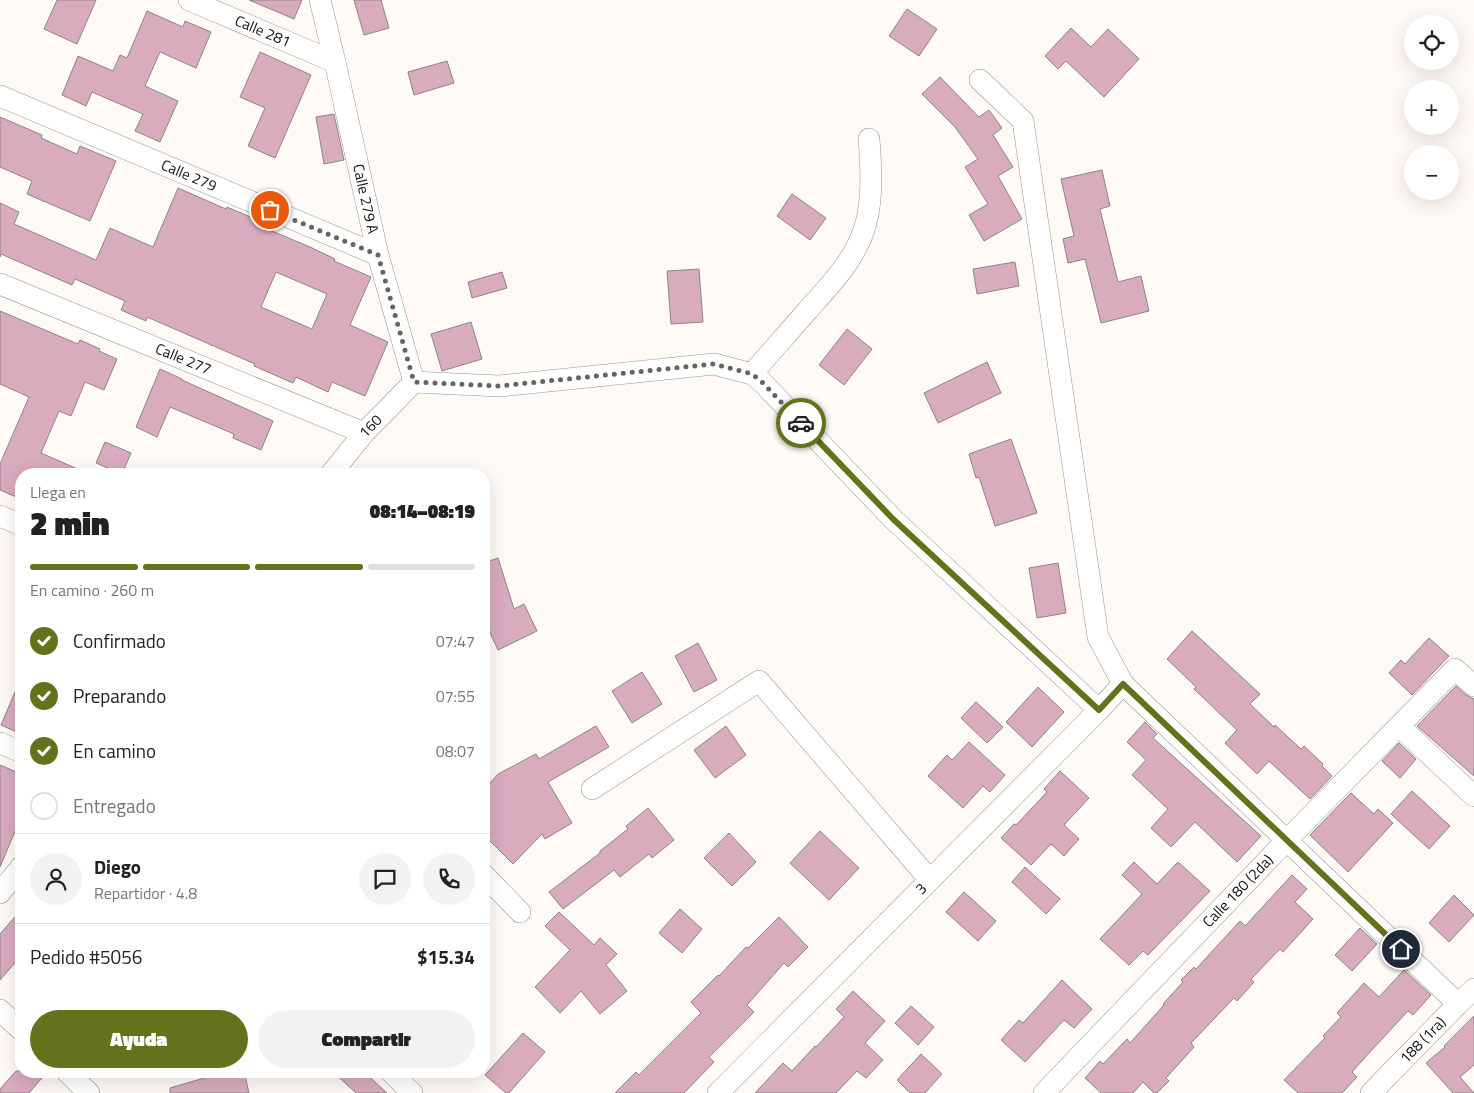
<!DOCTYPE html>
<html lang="es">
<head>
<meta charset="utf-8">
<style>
  body { margin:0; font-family:"Titillium Web",sans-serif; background:#f2f2f2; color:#222; height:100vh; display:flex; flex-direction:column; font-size:19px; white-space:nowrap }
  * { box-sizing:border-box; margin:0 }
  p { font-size:16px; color:#767676 }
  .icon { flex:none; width:28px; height:28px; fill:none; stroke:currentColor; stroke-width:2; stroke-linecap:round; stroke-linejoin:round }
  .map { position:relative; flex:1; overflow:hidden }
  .sheet { position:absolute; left:15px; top:468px; width:475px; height:610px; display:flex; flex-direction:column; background:#fff; border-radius:20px; box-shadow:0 5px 20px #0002 }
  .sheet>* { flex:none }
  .fabs { position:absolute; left:1404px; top:15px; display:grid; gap:10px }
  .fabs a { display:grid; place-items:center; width:55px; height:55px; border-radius:50%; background:#fff; box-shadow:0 5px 20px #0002; font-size:25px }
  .pin { position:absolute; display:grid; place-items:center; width:42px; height:42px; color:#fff; margin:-21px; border:2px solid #fff; border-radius:50%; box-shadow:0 1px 5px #0007 }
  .courier { position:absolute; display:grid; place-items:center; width:50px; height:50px; margin:-25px; border:4px solid #65711b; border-radius:50%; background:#fff; color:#222; box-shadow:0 1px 6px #0007 }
  .overview em { font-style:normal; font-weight:800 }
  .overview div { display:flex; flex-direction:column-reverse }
  .overview { display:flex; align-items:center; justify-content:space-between; height:85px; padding:0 15px }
  h1 { font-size:32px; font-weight:800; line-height:38px }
  .bar { display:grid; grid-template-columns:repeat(4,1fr); gap:8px 5px; align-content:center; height:60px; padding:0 15px }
  .bar i { height:6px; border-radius:4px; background:#e0e0e0 }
  .bar .on { background:#65711b }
  .bar p { grid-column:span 4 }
  .line { display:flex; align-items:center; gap:12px; padding:0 15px; border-top:1px solid #e0e0e0 }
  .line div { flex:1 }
  .round { display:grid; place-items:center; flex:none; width:52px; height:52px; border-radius:26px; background:#f2f2f2 }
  ol { padding:0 15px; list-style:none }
  li { display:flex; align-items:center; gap:15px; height:55px }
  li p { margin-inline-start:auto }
  li .icon { padding:5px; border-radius:50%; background:#65711b; color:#fff; stroke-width:4 }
  li:last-child { color:#767676 }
  li i { width:28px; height:28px; border:2px solid #e0e0e0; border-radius:50% }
  .action { display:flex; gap:10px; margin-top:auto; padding:10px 15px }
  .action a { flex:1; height:58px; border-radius:30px; background:#65711b; color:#fff; font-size:20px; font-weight:800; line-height:58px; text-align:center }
  .action a+a { background:#f2f2f2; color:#222 }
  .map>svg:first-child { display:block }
</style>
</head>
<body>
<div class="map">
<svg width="1474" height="1093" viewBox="0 0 1474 1093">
  <rect width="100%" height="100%" fill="#fffaf6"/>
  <g fill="#d8abbd" stroke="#8d8487" fill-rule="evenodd">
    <path d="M57,0H96L77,44L44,29Z"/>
    <path d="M249,0H302L294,19Z"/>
    <path d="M354,0H381L389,28L364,35Z"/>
    <path d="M907,9L937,29L919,56L889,36Z"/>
    <path d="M147,11L183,27L185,21L211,32L196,68L160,52L145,86L178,101L160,142L135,131L143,114L92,92L86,106L62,95L78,56L113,71L120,55L127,58Z"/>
    <path d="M1071,28L1091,47L1108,29L1139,59L1104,97L1066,61L1058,69L1045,56Z"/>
    <path d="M260,52L311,75L275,158L248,146L265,108L240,97Z"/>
    <path d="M447,61L454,83L414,95L408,72Z"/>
    <path d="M940,77L979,117L989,110L1002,128L993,135L1013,167L998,176L1022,219L984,241L969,215L988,204L965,167L978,159L955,127L922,94Z"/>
    <path d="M334,114L344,160L324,164L316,117Z"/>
    <path d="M0,117L42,135L41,138L77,154L80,146L116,161L90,221L27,194L32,181L0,167Z"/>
    <path d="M1102,170L1110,206L1100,209L1118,282L1141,276L1149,311L1101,323L1085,259L1068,263L1063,239L1074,236L1061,179Z"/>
    <path d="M178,188L226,209L227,207L255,219L253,223L310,247L335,259L334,261L371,277L350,325L388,342L365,396L332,382L328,392L296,377L293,383L254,366L255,364L147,317L146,321L121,310L125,301L75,279L72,285L1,254L0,257V203L19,212L14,224L96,260L110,228L153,247ZM276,272L327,294L312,329L261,307Z"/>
    <path d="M792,194L826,218L810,240L777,216Z"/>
    <path d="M1015,262L1019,286L977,294L973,269Z"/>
    <path d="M699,269L703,322L671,324L667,271Z"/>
    <path d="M502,272L507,288L472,298L468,282Z"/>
    <path d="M0,311L78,344L80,340L100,349L99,351L117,359L104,390L85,382L71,416L59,411L41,453L89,474H21V499L0,490V464L29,397L0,384Z"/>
    <path d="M471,322L482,359L442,371L431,334Z"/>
    <path d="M847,329L872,349L844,385L819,365Z"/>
    <path d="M987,362L1001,393L938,423L924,393Z"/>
    <path d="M160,369L182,379V380L273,421L261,450L233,438L234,434L170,407L157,437L136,427Z"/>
    <path d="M1011,439L1037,513L995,526L979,477L976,478L969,454Z"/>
    <path d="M105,442L131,453L122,474L96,463Z"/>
    <path d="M498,558L514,609L524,604L537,631L498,650L484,620V563Z"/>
    <path d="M1058,563L1066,613L1037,618L1029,568Z"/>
    <path d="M1192,631L1260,694L1250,704L1274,727L1275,725L1301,749L1304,746L1323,764L1322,766L1332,776L1310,799L1269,761L1257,774L1225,743L1237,730L1194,689L1196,687L1167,659Z"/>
    <path d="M1429,638L1449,656L1412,695L1389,673L1401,660L1405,664Z"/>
    <path d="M698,643L717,680L694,692L675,656Z"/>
    <path d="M642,672L662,704L632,723L612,691Z"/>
    <path d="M21,678V734L1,725Z"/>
    <path d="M1456,686L1466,695L1474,699V776L1417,726Z"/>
    <path d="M1038,687L1064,712L1032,747L1006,722Z"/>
    <path d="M976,702L1003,727L987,743L961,718Z"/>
    <path d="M1145,722L1157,734L1153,738L1261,836L1237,862L1195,822L1171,847L1151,828L1168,809L1132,775L1146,760L1127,742Z"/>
    <path d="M596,726L609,747L548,782L572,823L545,839L542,834L513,864L484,835V790L498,774L536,754L539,759Z"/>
    <path d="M726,726L746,755L715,778L694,750Z"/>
    <path d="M969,742L1005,775L990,792L983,786L963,808L928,776L947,755L952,760Z"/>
    <path d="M1399,743L1416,759L1400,778L1382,761Z"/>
    <path d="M0,765L21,774V817L0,867Z"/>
    <path d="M1060,771L1089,798L1064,825L1079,839L1064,856L1051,844L1031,865L1001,838L1014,824L1016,825L1047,792L1044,789Z"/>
    <path d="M1412,791L1450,826L1429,849L1391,814Z"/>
    <path d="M1351,793L1374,814L1378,809L1393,823L1348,872L1310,835Z"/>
    <path d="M648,808L674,840L652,858L649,854L620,877L614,870L563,909L549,892L600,853V851L628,829L626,826Z"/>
    <path d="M820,831L859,868L829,900L790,863Z"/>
    <path d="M729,833L756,862L732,886L704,858Z"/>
    <path d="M1134,862L1157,884L1178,862L1210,891L1148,955L1143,951L1129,965L1100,939L1142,894L1122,875Z"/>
    <path d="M1025,867L1060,899L1046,914L1012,882Z"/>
    <path d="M1292,875L1307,889L1295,902L1313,919L1283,952L1280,949L1251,979L1254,982L1237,1001L1234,998L1191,1043L1194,1047L1166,1078L1169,1081L1157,1093H1154L1143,1082L1133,1093H1101L1085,1078L1100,1061L1103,1064L1127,1039L1130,1043L1164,1005L1163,1004L1183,982L1181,980L1194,967L1196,969L1240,921L1245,926Z"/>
    <path d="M964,892L996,921L978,941L946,912Z"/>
    <path d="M1454,895L1474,915L1449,942L1429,923Z"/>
    <path d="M680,909L702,929L682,953L659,933Z"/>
    <path d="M21,910V956L0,980V934Z"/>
    <path d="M559,912L594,945L600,938L617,954L606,965L627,991L600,1014L581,991L560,1013L535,987L570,950L545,926Z"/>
    <path d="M779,917L808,947L788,967L784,963L747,1005L754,1012L709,1057L714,1062L684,1093H615L636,1072L639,1075L701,1013L691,1002L718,975L719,976L746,947L748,948Z"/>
    <path d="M1360,928L1377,944L1352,971L1335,955Z"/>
    <path d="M1404,970L1431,995L1413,1015L1408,1011L1370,1052L1352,1072L1357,1077L1342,1093H1298L1284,1080L1325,1038L1323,1036L1341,1017L1337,1013L1364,983L1379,997Z"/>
    <path d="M1062,980L1092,1009L1074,1028L1064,1020L1025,1062L1001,1040L1019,1020L1023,1023Z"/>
    <path d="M853,991L885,1021L865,1043L883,1060L866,1078L857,1071L836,1093H755L783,1063L792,1071L815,1046L816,1047L844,1017L836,1009Z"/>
    <path d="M911,1006L934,1027L918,1045L895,1023Z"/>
    <path d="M1474,1016V1065L1460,1077L1474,1093H1453L1426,1063L1445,1047L1444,1046Z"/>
    <path d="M523,1033L545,1052L509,1093H506L485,1075Z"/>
    <path d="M921,1054L942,1074L925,1093H910L897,1080Z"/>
    <path d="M16,1071H48L29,1093H0V1089Z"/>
    <path d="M228,1071H244L249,1093H170V1088Z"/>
    <path d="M332,1071H363L387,1093H356Z"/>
  </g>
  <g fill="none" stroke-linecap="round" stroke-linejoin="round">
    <g stroke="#9b948e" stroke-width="22">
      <g id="minor">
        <path id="s1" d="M189,0L335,62"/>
        <path id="s2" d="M320,0L335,62L378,255L414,382L499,386L714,364L752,374L762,382L893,519L1099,710"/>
        <path d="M980,80L1023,121L1098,637L1123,684L1458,1004"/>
        <path id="s3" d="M0,96L378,255"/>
        <path id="s4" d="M0,284L364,433"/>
        <path d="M752,374C770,353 789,332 807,311C831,284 857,258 866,223C873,196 871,166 869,139"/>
        <path id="s5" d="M331,474L364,433L414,382"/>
        <path d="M0,516L21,525"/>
        <path d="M1399,726L1474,796"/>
        <path d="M0,743L21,752"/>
        <path d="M592,789L759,681L930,880"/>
        <path d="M484,875L520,912"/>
        <path d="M0,893L21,867"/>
        <path d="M0,1010L21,1030"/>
        <path d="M66,1071L89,1093"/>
        <path d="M390,1071L412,1093"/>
        <path id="s6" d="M718,1093L1099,710L1123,684"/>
        <path id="s7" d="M1044,1093L1287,840L1455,669L1474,686"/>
        <path id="s8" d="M1371,1093L1458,1004L1474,989"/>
      </g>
    </g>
    <use href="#minor" stroke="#fff" stroke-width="21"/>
  </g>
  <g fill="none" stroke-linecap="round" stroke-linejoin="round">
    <path stroke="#666360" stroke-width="5" stroke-dasharray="0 9" d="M270,210L378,255L414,382L499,386L714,364L752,374L762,382L801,423"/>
    <path stroke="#65711b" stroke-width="6" d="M801,423L893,519L1099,710L1123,684L1401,949"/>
  </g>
  <g text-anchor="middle" stroke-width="4" stroke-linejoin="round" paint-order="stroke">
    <g font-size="15" fill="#14110f" stroke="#fffaf6">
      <text dy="5" stroke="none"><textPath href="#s1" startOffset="80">Calle 281</textPath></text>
      <text dy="5" stroke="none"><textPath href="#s3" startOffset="205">Calle 279</textPath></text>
      <text dy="5" stroke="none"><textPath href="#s2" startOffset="204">Calle 279 A</textPath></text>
      <text dy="5" stroke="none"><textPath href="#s4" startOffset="198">Calle 277</textPath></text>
      <text dy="5" stroke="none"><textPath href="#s5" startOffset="62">160</textPath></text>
      <text dy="5" stroke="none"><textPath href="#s6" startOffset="288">3</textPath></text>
      <text dy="5" stroke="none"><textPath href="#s7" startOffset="280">Calle 180 (2da)</textPath></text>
      <text dy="5" stroke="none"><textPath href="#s8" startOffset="74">188 (1ra)</textPath></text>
    </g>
  </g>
</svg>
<div class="fabs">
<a><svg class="icon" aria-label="locate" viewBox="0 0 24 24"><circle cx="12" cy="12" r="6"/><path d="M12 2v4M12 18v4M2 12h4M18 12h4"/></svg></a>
<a>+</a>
<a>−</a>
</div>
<div class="pin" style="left:270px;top:210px;background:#ea580c"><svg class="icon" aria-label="bag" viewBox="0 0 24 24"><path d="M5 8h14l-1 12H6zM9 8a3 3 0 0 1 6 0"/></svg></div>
<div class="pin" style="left:1401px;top:949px;background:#1f2937"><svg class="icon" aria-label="home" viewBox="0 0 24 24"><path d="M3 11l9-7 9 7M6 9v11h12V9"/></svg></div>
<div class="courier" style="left:801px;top:423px"><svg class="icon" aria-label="car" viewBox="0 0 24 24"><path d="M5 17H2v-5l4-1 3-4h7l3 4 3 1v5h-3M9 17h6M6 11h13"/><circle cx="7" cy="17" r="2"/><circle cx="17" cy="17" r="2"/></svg></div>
<section class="sheet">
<div class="overview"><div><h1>2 min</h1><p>Llega en</p></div><em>08:14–08:19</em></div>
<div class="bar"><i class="on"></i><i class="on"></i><i class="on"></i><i></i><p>En camino · 260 m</p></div>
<ol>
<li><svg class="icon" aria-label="check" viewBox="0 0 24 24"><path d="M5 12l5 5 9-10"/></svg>Confirmado<p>07:47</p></li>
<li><svg class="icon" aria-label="check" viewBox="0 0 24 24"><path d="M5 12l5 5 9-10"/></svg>Preparando<p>07:55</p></li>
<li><svg class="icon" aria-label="check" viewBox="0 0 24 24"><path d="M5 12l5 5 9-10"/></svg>En camino<p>08:07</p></li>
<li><i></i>Entregado</li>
</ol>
<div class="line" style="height:90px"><a class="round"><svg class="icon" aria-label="person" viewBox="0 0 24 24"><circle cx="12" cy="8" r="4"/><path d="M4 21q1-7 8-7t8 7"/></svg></a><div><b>Diego</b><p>Repartidor · 4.8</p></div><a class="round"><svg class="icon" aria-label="chat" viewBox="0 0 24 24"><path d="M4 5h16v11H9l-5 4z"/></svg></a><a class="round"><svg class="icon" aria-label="phone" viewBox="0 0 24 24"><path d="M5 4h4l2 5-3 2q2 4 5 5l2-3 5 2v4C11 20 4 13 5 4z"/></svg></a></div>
<div class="line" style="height:65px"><div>Pedido #5056</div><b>$15.34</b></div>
<div class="action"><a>Ayuda</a><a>Compartir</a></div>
</section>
</div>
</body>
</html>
